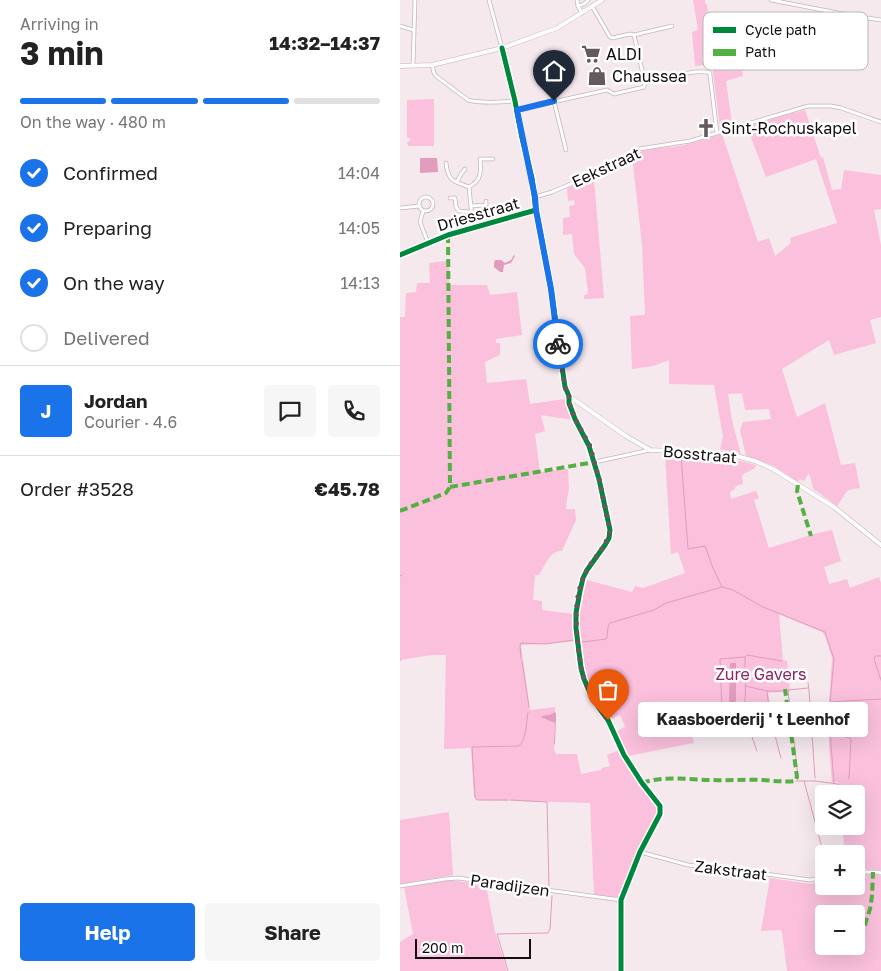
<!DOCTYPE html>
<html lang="en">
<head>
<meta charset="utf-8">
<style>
  body { margin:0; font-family:"Golos Text",sans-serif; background:#f6f6f6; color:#222; height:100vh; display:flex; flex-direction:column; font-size:19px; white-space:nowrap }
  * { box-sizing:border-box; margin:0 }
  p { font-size:16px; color:#767676 }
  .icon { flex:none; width:28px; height:28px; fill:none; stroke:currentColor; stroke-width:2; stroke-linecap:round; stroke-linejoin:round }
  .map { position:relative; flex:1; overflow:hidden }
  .sheet { display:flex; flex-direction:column; background:#fff; width:400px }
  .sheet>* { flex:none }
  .tools { position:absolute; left:415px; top:785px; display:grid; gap:10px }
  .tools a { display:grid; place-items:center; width:50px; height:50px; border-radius:5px; background:#fff; box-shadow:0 5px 20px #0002; font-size:25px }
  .scale { position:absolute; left:15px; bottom:12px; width:116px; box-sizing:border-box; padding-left:5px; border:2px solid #140d10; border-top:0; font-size:14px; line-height:18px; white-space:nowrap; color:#140d10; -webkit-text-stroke:4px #fff; paint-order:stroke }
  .pin { position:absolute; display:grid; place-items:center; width:42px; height:42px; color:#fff; margin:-51px -21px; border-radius:50% 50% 50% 0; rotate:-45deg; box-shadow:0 0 5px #0007 }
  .pin .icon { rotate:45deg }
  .courier { position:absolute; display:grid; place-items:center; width:50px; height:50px; margin:-25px; border:4px solid #1a73e8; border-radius:50%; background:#fff; color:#222; box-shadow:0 1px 6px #0007 }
  .bubble { position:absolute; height:35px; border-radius:5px; background:#fff; box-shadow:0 5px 20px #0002; font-size:16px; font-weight:700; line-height:35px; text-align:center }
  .overview em { font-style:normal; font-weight:700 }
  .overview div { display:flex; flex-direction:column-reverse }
  .overview { display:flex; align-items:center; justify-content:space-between; height:85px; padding:0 20px }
  h1 { font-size:32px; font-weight:700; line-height:38px }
  .bar { display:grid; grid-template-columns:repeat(4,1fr); gap:8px 5px; align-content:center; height:60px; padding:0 20px }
  .bar i { height:6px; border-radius:4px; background:#e0e0e0 }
  .bar .selected { background:#1a73e8 }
  .bar p { grid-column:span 4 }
  .line { display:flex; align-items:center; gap:12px; padding:0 20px; border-top:1px solid #e0e0e0 }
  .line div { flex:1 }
  .round { display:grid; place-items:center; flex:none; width:52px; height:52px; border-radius:5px; background:#f6f6f6 }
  ol { padding:0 20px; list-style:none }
  li { display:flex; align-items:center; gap:15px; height:55px }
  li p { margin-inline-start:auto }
  li .icon { padding:5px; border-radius:50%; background:#1a73e8; color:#fff; stroke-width:4 }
  li:last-child { color:#767676 }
  li i { width:28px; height:28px; border:2px solid #e0e0e0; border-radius:50% }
  .button { display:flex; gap:10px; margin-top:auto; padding:10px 20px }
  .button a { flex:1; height:58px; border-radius:5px; background:#1a73e8; color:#fff; font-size:20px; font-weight:700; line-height:58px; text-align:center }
  .button a+a { background:#f6f6f6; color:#222 }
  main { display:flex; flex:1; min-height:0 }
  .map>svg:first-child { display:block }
</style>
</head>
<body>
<main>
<section class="sheet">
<div class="overview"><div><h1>3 min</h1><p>Arriving in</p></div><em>14:32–14:37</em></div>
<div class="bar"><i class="selected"></i><i class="selected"></i><i class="selected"></i><i></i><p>On the way · 480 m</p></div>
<ol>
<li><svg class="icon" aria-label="check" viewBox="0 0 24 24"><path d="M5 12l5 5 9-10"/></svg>Confirmed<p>14:04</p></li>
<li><svg class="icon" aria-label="check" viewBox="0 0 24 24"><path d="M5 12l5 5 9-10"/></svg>Preparing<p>14:05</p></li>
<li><svg class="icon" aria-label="check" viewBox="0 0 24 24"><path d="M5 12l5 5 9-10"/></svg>On the way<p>14:13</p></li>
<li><i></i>Delivered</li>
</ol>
<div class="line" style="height:90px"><b class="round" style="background:#1a73e8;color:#fff">J</b><div><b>Jordan</b><p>Courier · 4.6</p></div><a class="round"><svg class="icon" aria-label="chat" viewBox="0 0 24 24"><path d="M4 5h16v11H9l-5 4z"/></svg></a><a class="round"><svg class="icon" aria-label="phone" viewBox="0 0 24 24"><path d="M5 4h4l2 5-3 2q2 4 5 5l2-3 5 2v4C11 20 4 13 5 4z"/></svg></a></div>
<div class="line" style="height:65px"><div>Order #3528</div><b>€45.78</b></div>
<div class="button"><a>Help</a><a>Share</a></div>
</section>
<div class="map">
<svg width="481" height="971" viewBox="0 0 481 971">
  <rect width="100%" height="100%" fill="#f5e9ee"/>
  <g fill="#fac0dc" fill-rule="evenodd">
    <path d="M293,0H305V4H307L310,31L320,33L358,24L364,65L342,71L343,76L326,81L332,124L320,128L312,64L295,66L292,32L298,30Z"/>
    <path d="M34,99V146H8L7,142L10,141V138H7V100Z"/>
    <path d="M405,110L421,158L423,157L432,190L441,189L444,170L481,175V209L474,210L481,245V317L470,320L476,343L434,355L429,340L382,369L397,417L425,403L441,465L455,463L460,488L448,490L437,506L415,490L414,491L409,473L404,481L400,479L398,482L372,465L346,456L340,430L343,422L371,419L369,409L345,410L342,393L328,394L332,420L341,455L320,449L323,437L314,385L269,384V360L253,366L232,369L230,316L245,315L242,245L232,156C246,147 263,149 279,146C294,143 307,139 322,134L358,242L369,238L375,256L391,243L390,238L437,223L416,159L366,177L347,127L389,114Z"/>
    <path d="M194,179L204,298L184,299V295L188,294L185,268L174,254L172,234L163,235V218L170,217L169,206L175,205L174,200L168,201L167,188Z"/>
    <path d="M45,261L49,262V285H87L90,295L117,292L122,335L96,339V343H100V355L85,362L87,383L126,379L130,404L165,399L173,420L141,415L145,431L135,434L140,472L166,469L168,470L169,488L167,499L166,509H175L176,520L162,551C150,550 145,566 139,575H135L133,600L142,601V610L174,614L175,641L146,644L121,645L130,710L155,707V712L152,714L142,716L155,723L154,749L156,754H177L181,774L201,770L202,768L210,766L207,755L219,750L241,786L255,805L257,810L256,814L236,853L219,897L212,898L194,895L190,803L76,800L74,796L71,748L44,749L46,655H31L0,660V317H5L6,293L16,292L17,283H30L29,263Z"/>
    <path d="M265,455L329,458L356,465L355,468L342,475L343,484L336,486L334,490L330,492L331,499L356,491L359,498L354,500L369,548L414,534L432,530L441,561L424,567L429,584L447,579L450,588L479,577L481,583V870L456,869V854H445L442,826H456V794H439L438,782H432L429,749V704L432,658L425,636L422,632L379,614L383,660L387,661L390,691H388V693L381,692L368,693L376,732L352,737L340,711L313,714L285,711L294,743L228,756L217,731L225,727L220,715L211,719L194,694L186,677L179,622L180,605L187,580L232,592L235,586L243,588L285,573L278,552L271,554Z"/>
    <path d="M49,812L53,875L0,884V820Z"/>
    <path d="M475,874L481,876V971H387L382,932L380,930L361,931L370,878L411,884L424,880V886H456V875ZM424,914H456V946H424Z"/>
    <path d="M50,880L86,885L95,932L107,971H0V942L13,934L4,887Z"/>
  </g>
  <g fill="#e19cbe">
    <path d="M20,158H37L38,172L20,173Z"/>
    <path d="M114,255L115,256L111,263L104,265L103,272H100L94,267V263L95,260H101L105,263L111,260Z"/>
    <path d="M330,663H336V700L335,703H330L329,701Z"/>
    <path d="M154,712L156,713V718L155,745L154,743L155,723L141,717L142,716L152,714Z"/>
  </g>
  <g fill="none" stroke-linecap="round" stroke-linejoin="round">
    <g stroke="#e19cbe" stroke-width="1">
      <path d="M281,455L288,549L305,546L313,568L322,587"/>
      <path d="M0,576L2,575"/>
      <path d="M180,640L183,642L206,639C209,634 206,628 210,623L254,610L266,603L322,587L333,590L363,607L425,632L434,659L430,702L481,699"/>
      <path d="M481,656H475L474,659L481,680"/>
      <path d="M345,657L347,655L382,661"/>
      <path d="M121,658L120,646L121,643L146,644L174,640"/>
      <path d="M0,660H1"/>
      <path d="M122,661L129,707"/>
      <path d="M408,683L409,690L415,778"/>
      <path d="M345,686L367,691H383"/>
      <path d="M367,691C369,714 375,736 381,758"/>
      <path d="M292,711L312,713L343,709"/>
      <path d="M322,711L320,659L345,657C345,676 347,695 343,712L357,751"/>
      <path d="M430,714V702"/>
      <path d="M430,717V732L439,731L446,737L451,739L449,779"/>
      <path d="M430,732L434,783"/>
      <path d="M353,736L373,732"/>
      <path d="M398,776L388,690L408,688"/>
      <path d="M396,781H415"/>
      <path d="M404,781L424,855"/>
      <path d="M415,781L438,784V789"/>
      <path d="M107,800H77L75,797L72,747L119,746C127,738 126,723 128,712"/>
      <path d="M111,800L147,802L149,887"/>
      <path d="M421,875L424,874"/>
      <path d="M108,971L97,934L148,933L150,929L152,896"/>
    </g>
    <g stroke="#c0b7bb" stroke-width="4.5">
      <g id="minor">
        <path d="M89,0L102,48"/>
        <path d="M177,0L178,6L182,13"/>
        <path d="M371,0L454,16L481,20"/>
        <path d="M178,6C182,5 186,4 188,0"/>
        <path d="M192,6L210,37L212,38L230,34L234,35L245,83"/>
        <path d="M0,26L13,30"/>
        <path d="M234,35L272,26"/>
        <path d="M32,65L34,73L36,76L68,100C82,104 101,102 115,101"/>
        <path d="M13,66L15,0"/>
        <path d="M154,101L166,150"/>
        <path d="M117,110L207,90L214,94L240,88L244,87L245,83C260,80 296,68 310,73V75L317,133"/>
        <path d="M46,163C48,181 53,181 69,187C82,180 81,172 80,159H93"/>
        <path d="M57,182L61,174L65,169"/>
        <path d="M69,187L73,228"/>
        <path d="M135,197L152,192L194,174L239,149L290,141L408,106H431L441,108L481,122"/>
        <circle cx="26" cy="204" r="7"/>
        <path d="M50,198H55L56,207L59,211L71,212"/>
        <path d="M71,206L86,205V201"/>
        <path d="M1,208L19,206"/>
        <path d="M23,211L20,222L28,243"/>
        <path d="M0,255L48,235L136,210"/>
        <path d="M169,396C167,410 182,430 188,443C192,451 194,460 196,469C202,489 206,510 210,530L209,538L205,545L187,570L183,578L180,591L176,613V628L181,668L184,679L190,693L199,708L208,720L224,755L242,783L260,806V814L240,852L221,900V971"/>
        <path d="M195,462L250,450"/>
        <path d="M240,852L288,865L343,871L410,880L424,877"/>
        <path d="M456,872H477L481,873"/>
        <path d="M0,886L45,879L58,878L221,900"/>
      </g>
    </g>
    <g stroke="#c0b7bb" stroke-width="5">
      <g id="tertiary">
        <path d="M102,48L115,101L122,138L132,178L136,210L151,289L165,387L169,396L226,436L250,450L314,453L336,456L355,461L373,469L434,507L481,545"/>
        <path d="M0,66L32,65L102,48L157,28L202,0"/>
      </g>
    </g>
    <use href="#minor" stroke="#fefcfc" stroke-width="3"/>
    <use href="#tertiary" stroke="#fefcfc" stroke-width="4"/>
    <g stroke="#55b044" stroke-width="4" stroke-dasharray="8 4" stroke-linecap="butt">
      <path d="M48,235L50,487"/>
      <path d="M398,485L397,491L411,536"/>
      <path d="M50,487L195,462"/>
      <path d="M0,511L46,493L50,487"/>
      <path d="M242,783C265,775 289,780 312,780C329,781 346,779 363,780C374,781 384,782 395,781L397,777L385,689"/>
      <path d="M461,937L470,909L472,896L473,872"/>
    </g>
    <g stroke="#fff" stroke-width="8">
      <g id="cycleway">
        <path d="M102,48L115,101L122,138L132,178L136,210L151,289L165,387L169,396V403L175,419L189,446L199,479L210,530L209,538L205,545L187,570L183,578L180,591L176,613V628L181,668L184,679L190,693L199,708L208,720L224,755L242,783L260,806V814L240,852L221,900V971"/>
        <path d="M0,255L48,235L136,210"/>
      </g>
    </g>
    <use href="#cycleway" stroke="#00873e" stroke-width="5"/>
  </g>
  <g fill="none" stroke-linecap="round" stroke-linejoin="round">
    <path stroke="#635a5e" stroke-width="5" stroke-dasharray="0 9" d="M158,344L165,387L169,396L168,401L170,405L175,419L190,446L199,479L210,530C207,548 191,559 184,576C173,601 176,629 179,655C181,663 181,673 185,681C191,695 199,708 208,720"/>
    <path stroke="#1a73e8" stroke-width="6" d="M154,101L117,110L135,197L136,210L151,289L158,344"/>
  </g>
  <defs>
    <g id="supermarket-bare" transform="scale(1.5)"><path d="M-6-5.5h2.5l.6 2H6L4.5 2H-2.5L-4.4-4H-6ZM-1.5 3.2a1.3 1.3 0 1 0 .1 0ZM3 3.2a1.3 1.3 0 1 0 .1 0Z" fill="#635a5e" stroke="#fff" stroke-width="2.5" paint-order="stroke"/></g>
    <g id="shop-bare" transform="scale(1.5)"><path d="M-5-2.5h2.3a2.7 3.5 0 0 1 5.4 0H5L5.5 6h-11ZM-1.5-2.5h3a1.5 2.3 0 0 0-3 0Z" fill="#635a5e" stroke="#fff" stroke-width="2.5" paint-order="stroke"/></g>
    <g id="church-bare" transform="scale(1.5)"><path d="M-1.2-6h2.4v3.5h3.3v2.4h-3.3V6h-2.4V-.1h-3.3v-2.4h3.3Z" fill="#635a5e" stroke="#fff" stroke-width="2.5" paint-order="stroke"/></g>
  </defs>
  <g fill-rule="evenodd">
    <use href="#supermarket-bare" x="191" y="54"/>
    <use href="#shop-bare" x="197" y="76"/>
    <use href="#church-bare" x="306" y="128"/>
  </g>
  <g text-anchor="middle" stroke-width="5" stroke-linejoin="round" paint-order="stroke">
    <g font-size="16" fill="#140d10" stroke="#fff" text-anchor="start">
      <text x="206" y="60">ALDI</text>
      <text x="212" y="82">Chaussea</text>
      <text x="321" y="134">Sint-Rochuskapel</text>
    </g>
    <g font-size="16" fill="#140d10" stroke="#fff">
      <text transform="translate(206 167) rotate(-25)" y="6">Eekstraat</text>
      <text transform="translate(78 214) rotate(-16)" y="6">Driesstraat</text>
      <text transform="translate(300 454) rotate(5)" y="6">Bosstraat</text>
      <text transform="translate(331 870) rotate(7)" y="6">Zakstraat</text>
      <text transform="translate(110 885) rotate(8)" y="6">Paradijzen</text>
    </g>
    <g font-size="16" fill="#8f2162" stroke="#fff">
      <text x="361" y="680">Zure Gavers</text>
    </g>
  </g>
  <rect x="303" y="12" width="165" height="58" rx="8" fill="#fff" stroke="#b8b6b7" stroke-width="1"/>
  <rect x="313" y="27" width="23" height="6" fill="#00873e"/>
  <rect x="313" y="49" width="23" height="7" fill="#55b044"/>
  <g font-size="14" fill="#140d10">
    <text x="345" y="35">Cycle path</text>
    <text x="345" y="57">Path</text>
  </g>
</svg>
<div class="tools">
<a><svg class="icon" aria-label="layers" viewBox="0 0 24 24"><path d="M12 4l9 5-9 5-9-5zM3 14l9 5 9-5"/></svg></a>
<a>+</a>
<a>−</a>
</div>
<div class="scale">200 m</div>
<div class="pin" style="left:208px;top:720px;background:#ea580c"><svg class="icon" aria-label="bag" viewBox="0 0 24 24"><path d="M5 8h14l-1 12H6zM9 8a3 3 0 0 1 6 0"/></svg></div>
<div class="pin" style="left:154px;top:101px;background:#1f2937"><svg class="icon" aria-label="home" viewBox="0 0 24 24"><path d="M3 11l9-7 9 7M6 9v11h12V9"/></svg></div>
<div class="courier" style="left:158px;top:344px"><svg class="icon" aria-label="bike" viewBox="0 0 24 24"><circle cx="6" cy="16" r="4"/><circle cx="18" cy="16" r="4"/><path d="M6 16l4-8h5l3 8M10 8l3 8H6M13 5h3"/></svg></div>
<div class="bubble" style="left:238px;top:702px;width:230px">Kaasboerderij ' t Leenhof</div>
</div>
</main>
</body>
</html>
